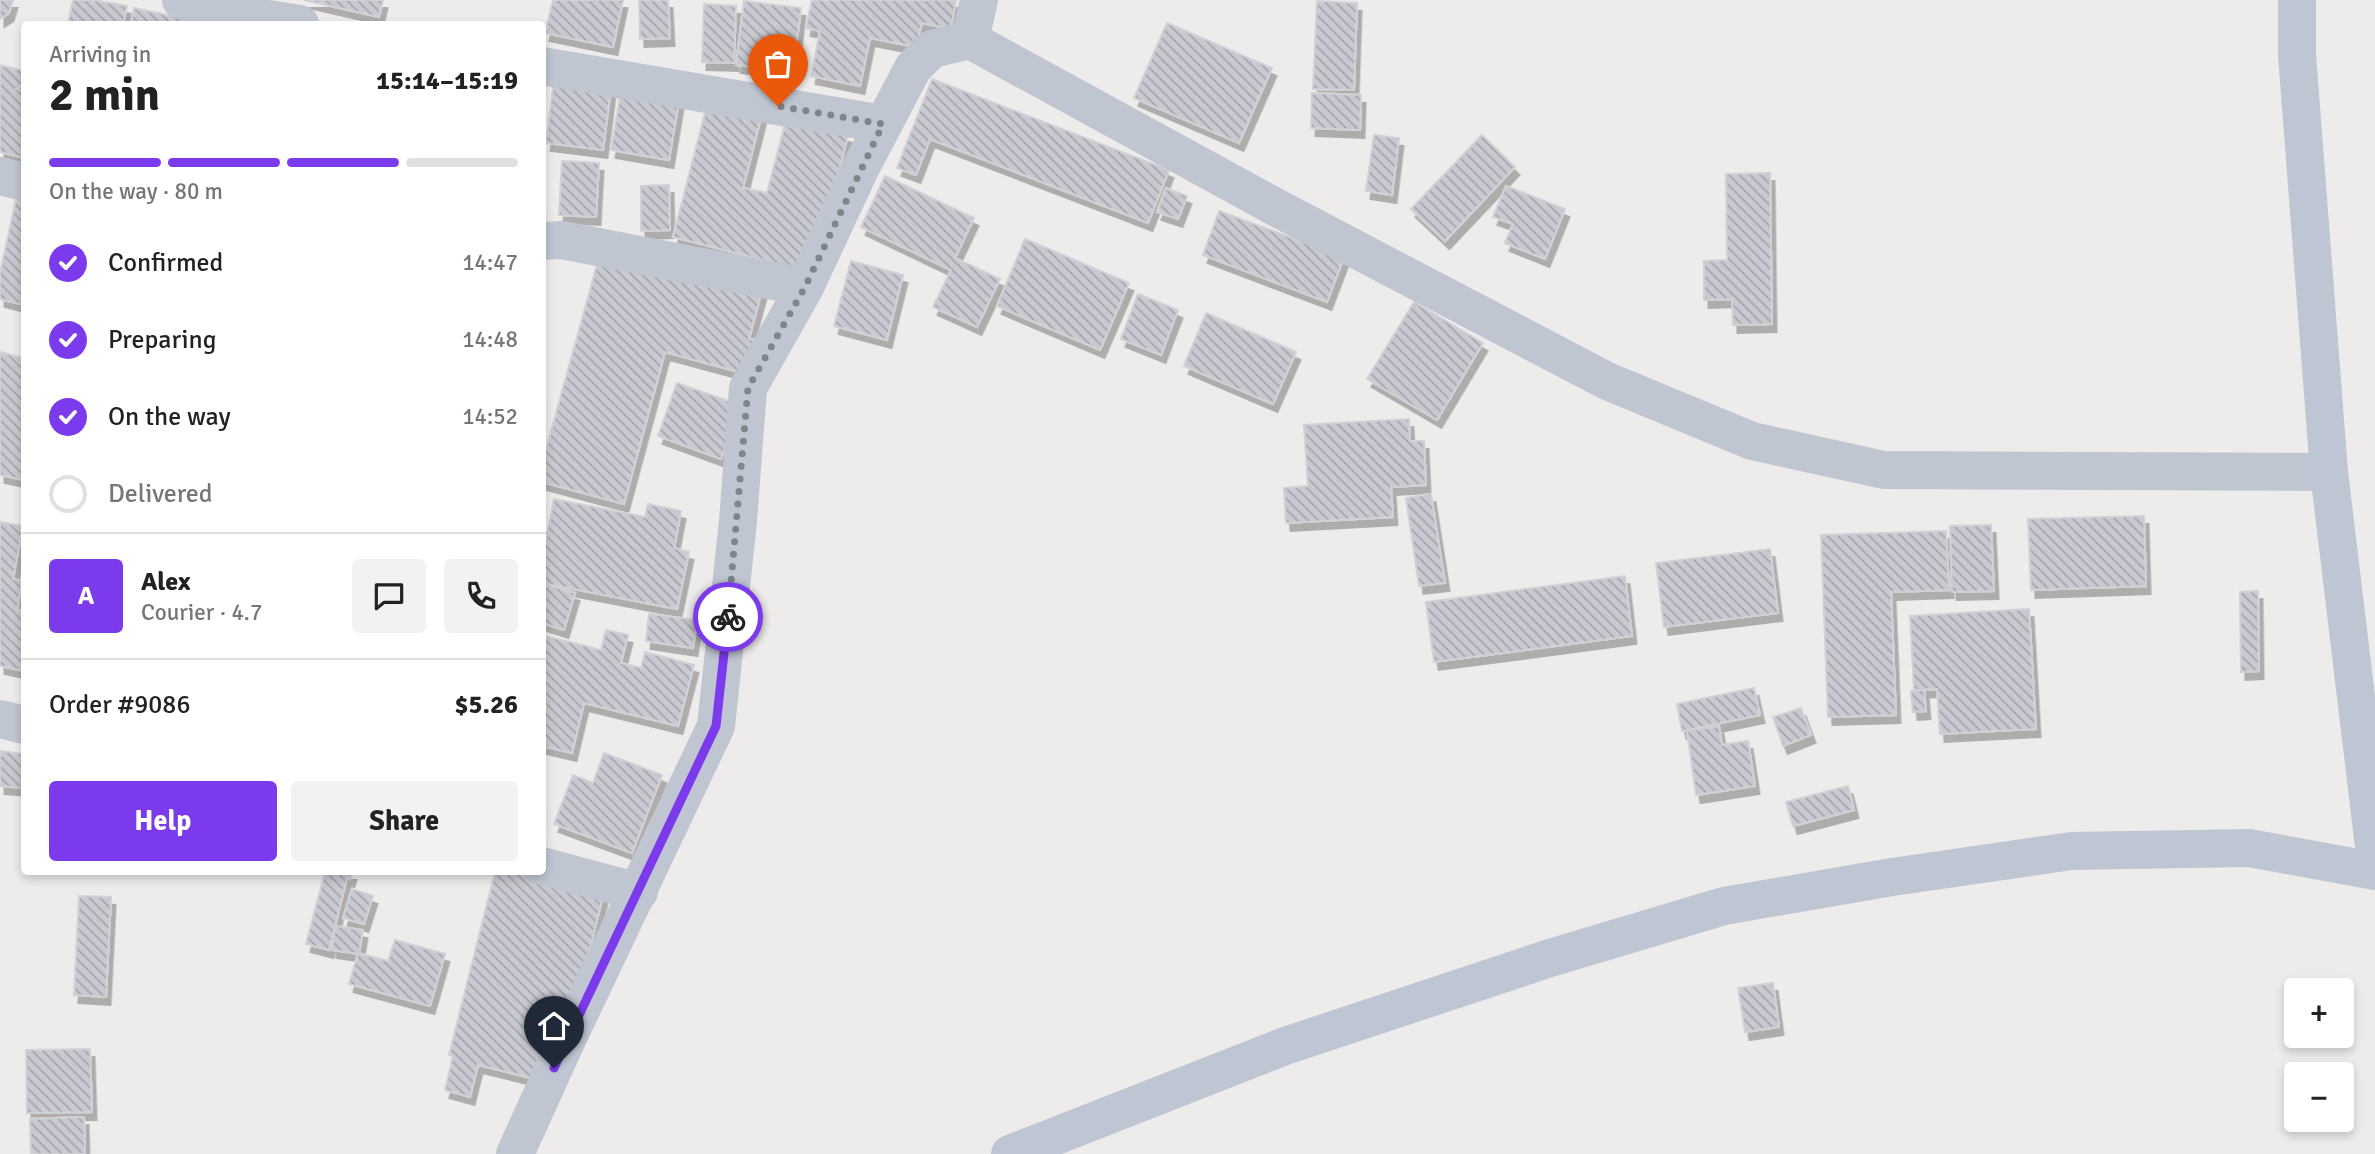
<!DOCTYPE html>
<html lang="en">
<head>
<meta charset="utf-8">
<style>
  body { margin:0; font-family:Signika,sans-serif; background:#f2f2f2; color:#222; height:100vh; display:flex; flex-direction:column; font-size:26px; white-space:nowrap }
  * { box-sizing:border-box; margin:0 }
  p { font-size:23px; color:#767676 }
  .icon { flex:none; width:38px; height:38px; fill:none; stroke:currentColor; stroke-width:2; stroke-linecap:round; stroke-linejoin:round }
  .map { position:relative; flex:1; overflow:hidden }
  .drawer { position:absolute; left:21px; top:21px; width:525px; height:854px; display:flex; flex-direction:column; background:#fff; border-radius:7px; box-shadow:0 4px 10px #0003 }
  .drawer>* { flex:none }
  .controls { position:absolute; left:2284px; top:978px; display:grid; gap:14px }
  .controls a { display:grid; place-items:center; width:70px; height:70px; border-radius:7px; background:#fff; box-shadow:0 4px 10px #0003; font-size:35px }
  .pin { position:absolute; display:grid; place-items:center; width:60px; height:60px; color:#fff; margin:-72px -30px; border-radius:50% 50% 50% 0; rotate:-45deg; box-shadow:0 0 7px #0007 }
  .pin .icon { rotate:45deg }
  .courier { position:absolute; display:grid; place-items:center; width:70px; height:70px; margin:-35px; border:5px solid #7c3aed; border-radius:50%; background:#fff; color:#222; box-shadow:0 2px 9px #0007 }
  .overview em { font-style:normal; font-weight:700 }
  .overview div { display:flex; flex-direction:column-reverse }
  .overview { display:flex; align-items:center; justify-content:space-between; height:119px; padding:0 28px }
  h1 { font-size:46px; font-weight:700; line-height:52px }
  .bar { display:grid; grid-template-columns:repeat(4,1fr); gap:10px 7px; align-content:center; height:84px; padding:0 28px }
  .bar i { height:9px; border-radius:5px; background:#e0e0e0 }
  .bar .on { background:#7c3aed }
  .bar p { grid-column:span 4 }
  .line { display:flex; align-items:center; gap:18px; padding:0 28px; border-top:2px solid #e0e0e0 }
  .line div { flex:1 }
  .round { display:grid; place-items:center; flex:none; width:74px; height:74px; border-radius:7px; background:#f2f2f2 }
  ol { padding:0 28px; list-style:none }
  li { display:flex; align-items:center; gap:21px; height:77px }
  li p { margin-inline-start:auto }
  li .icon { padding:7px; border-radius:50%; background:#7c3aed; color:#fff; stroke-width:4 }
  li:last-child { color:#767676 }
  li i { width:38px; height:38px; border:4px solid #e0e0e0; border-radius:50% }
  .cta { display:flex; gap:14px; margin-top:auto; padding:14px 28px }
  .cta a { flex:1; height:80px; border-radius:7px; background:#7c3aed; color:#fff; font-size:28px; font-weight:700; line-height:80px; text-align:center }
  .cta a+a { background:#f2f2f2; color:#222 }
  .map>svg:first-child { display:block }
</style>
</head>
<body>
<div class="map">
<svg width="2375" height="1154" viewBox="0 0 2375 1154">
  <defs>
    <pattern id="building-back-hatch" width="6" height="6" patternUnits="userSpaceOnUse" patternTransform="scale(1.75)"><rect width="6" height="6" fill="#c9cad1"/><path d="M-1 5l2 2M0 0l6 6M5-1l2 2" fill="none" stroke="#a5a6ac"/></pattern>
    <filter id="shadow"><feDropShadow dx="4.5" dy="8" stdDeviation="0" flood-color="#0004"/></filter>
  </defs>
  <rect width="100%" height="100%" fill="#eeeceb"/>
  <g fill="url(#building-back-hatch)" stroke="#d0d1d7" stroke-width="2" filter="url(#shadow)">
    <path d="M0,0H13L9,13L0,19Z"/>
    <path d="M73,0H94L127,6L123,24H68Z"/>
    <path d="M304,0H383L379,17Z"/>
    <path d="M553,0H623L613,47L545,33Z"/>
    <path d="M639,0H668L670,38L640,39Z"/>
    <path d="M812,0H956L951,29L922,23L916,47L870,38L860,86L811,76L820,31L806,28Z"/>
    <path d="M744,1L801,8L793,72L736,65Z"/>
    <path d="M1317,1L1357,3L1354,90L1313,89Z"/>
    <path d="M704,4L736,6L734,63L702,62Z"/>
    <path d="M134,8L191,20L190,24H131Z"/>
    <path d="M1167,23L1272,68L1239,143L1134,98Z"/>
    <path d="M0,65L24,71V84L16,89L24,91V158L0,152Z"/>
    <path d="M932,79L1169,170L1148,223L930,139L916,175L897,168Z"/>
    <path d="M554,81L611,88L603,150L546,143Z"/>
    <path d="M621,91L679,101L669,160L611,150Z"/>
    <path d="M1312,93L1361,95L1360,130L1311,128Z"/>
    <path d="M709,97L763,110L743,188L767,193L786,120L848,135L827,217L807,271L673,237Z"/>
    <path d="M1374,135L1399,138L1392,195L1366,191Z"/>
    <path d="M1482,135L1515,167L1445,241L1411,209Z"/>
    <path d="M562,161L599,163L596,217L559,215Z"/>
    <path d="M1770,173L1772,324L1733,325L1732,299L1704,300V261L1727,260L1726,174Z"/>
    <path d="M885,176L974,218L955,258L1000,279L977,327L933,307L951,270L861,227Z"/>
    <path d="M669,185L670,230L641,231V186Z"/>
    <path d="M1506,186L1565,209L1545,259L1505,243L1513,224L1493,217Z"/>
    <path d="M1166,188L1187,196L1178,219L1157,212Z"/>
    <path d="M18,190L24,191V305L0,299V273Z"/>
    <path d="M1219,211L1344,257L1327,302L1203,255Z"/>
    <path d="M604,239L764,283L749,339L759,341L750,375L665,352L624,504L542,482V464Z"/>
    <path d="M1025,239L1129,283L1100,350L997,306Z"/>
    <path d="M851,261L903,275L887,340L834,326Z"/>
    <path d="M1138,294L1178,310L1161,355L1121,339Z"/>
    <path d="M1414,302L1483,343L1437,420L1367,379Z"/>
    <path d="M1206,313L1296,352L1273,404L1184,366Z"/>
    <path d="M0,352L24,358V480L0,475Z"/>
    <path d="M677,383L740,405L721,459L658,436Z"/>
    <path d="M1409,419L1410,441H1424L1426,485L1391,487L1393,517L1286,523L1284,488L1308,486L1304,425Z"/>
    <path d="M1431,494L1445,583L1419,586L1406,498Z"/>
    <path d="M554,499L645,517L648,504L681,511L674,548L689,552L677,609L542,583V559Z"/>
    <path d="M2144,516L2146,586L2031,590L2028,519Z"/>
    <path d="M0,522L23,526L13,579L22,581L17,610L24,611V671L0,666Z"/>
    <path d="M1991,525L1994,591L1952,592L1950,526Z"/>
    <path d="M1946,531L1949,590L1891,592L1896,715L1828,717L1821,535Z"/>
    <path d="M1770,549L1778,613L1664,627L1656,563Z"/>
    <path d="M1625,576L1632,636L1434,662L1426,602Z"/>
    <path d="M542,583L575,593L564,630L542,623Z"/>
    <path d="M2258,591L2259,671L2241,672L2240,592Z"/>
    <path d="M2029,609L2036,729L1940,734L1937,689L1914,690L1910,616Z"/>
    <path d="M649,614L697,620L693,648L646,641Z"/>
    <path d="M606,630L628,635L621,663L641,668L645,652L694,665L678,726L584,703L572,753L542,746V635L601,650Z"/>
    <path d="M1754,688L1760,715L1682,731L1677,704Z"/>
    <path d="M1924,690L1926,711L1913,712L1911,691Z"/>
    <path d="M1801,708L1811,735L1783,746L1773,717Z"/>
    <path d="M1719,726L1722,745L1748,741L1755,786L1696,795L1687,731Z"/>
    <path d="M0,751L24,754V788L0,786Z"/>
    <path d="M604,753L662,775L632,853L554,824L573,775L593,783Z"/>
    <path d="M1848,786L1854,810L1793,826L1786,802Z"/>
    <path d="M325,872H352L350,879L347,878L329,950L306,944Z"/>
    <path d="M495,872H542L606,884L556,1084L478,1065L470,1097L445,1090L453,1056L449,1055Z"/>
    <path d="M352,889L373,896L364,924L343,918Z"/>
    <path d="M79,896L111,897L106,997L74,995Z"/>
    <path d="M335,926L363,930L359,954L332,950Z"/>
    <path d="M395,940L445,954L430,1006L349,984L358,953L388,961Z"/>
    <path d="M1773,983L1779,1027L1745,1032L1738,988Z"/>
    <path d="M90,1049L92,1112L27,1113L26,1050Z"/>
    <path d="M84,1117L85,1154H31L30,1119Z"/>
  </g>
  <g fill="none" stroke-linecap="round" stroke-linejoin="round">
    <g stroke="#bfc6d1" stroke-width="38">
      <path d="M181,0L236,14L300,24"/>
      <path d="M970,40L979,0"/>
      <path d="M542,66L883,124"/>
      <path d="M0,176L24,182"/>
      <path d="M542,241L562,240L805,287"/>
      <path d="M0,719L24,725"/>
      <path d="M542,866L639,892"/>
      <path d="M515,1154L564,1046L716,726L738,521L748,388L805,287L860,169L913,68L932,49L970,40L1279,209L1607,381L1752,441L1884,470L2329,472"/>
    </g>
    <g stroke="#bec6d4" stroke-width="38">
      <path d="M2297,0V55L2329,472L2375,855"/>
      <path d="M1010,1154L1285,1046L1550,958L1724,906L1892,877L2072,851L2249,848L2375,871"/>
    </g>
  </g>
  <g fill="none" stroke-linecap="round" stroke-linejoin="round">
    <path stroke="#80848b" stroke-width="7" stroke-dasharray="0 12.6" d="M728,617L748,388L805,287L883,124L778,106"/>
    <path stroke="#7c3aed" stroke-width="9" d="M554,1068L716,726L728,617"/>
  </g>
</svg>
<div class="controls">
<a>+</a>
<a>−</a>
</div>
<div class="pin" style="left:778px;top:106px;background:#ea580c"><svg class="icon" aria-label="bag" viewBox="0 0 24 24"><path d="M5 8h14l-1 12H6zM9 8a3 3 0 0 1 6 0"/></svg></div>
<div class="pin" style="left:554px;top:1068px;background:#1f2937"><svg class="icon" aria-label="home" viewBox="0 0 24 24"><path d="M3 11l9-7 9 7M6 9v11h12V9"/></svg></div>
<div class="courier" style="left:728px;top:617px"><svg class="icon" aria-label="bike" viewBox="0 0 24 24"><circle cx="6" cy="16" r="4"/><circle cx="18" cy="16" r="4"/><path d="M6 16l4-8h5l3 8M10 8l3 8H6M13 5h3"/></svg></div>
<section class="drawer">
<div class="overview"><div><h1>2 min</h1><p>Arriving in</p></div><em>15:14–15:19</em></div>
<div class="bar"><i class="on"></i><i class="on"></i><i class="on"></i><i></i><p>On the way · 80 m</p></div>
<ol>
<li><svg class="icon" aria-label="check" viewBox="0 0 24 24"><path d="M5 12l5 5 9-10"/></svg>Confirmed<p>14:47</p></li>
<li><svg class="icon" aria-label="check" viewBox="0 0 24 24"><path d="M5 12l5 5 9-10"/></svg>Preparing<p>14:48</p></li>
<li><svg class="icon" aria-label="check" viewBox="0 0 24 24"><path d="M5 12l5 5 9-10"/></svg>On the way<p>14:52</p></li>
<li><i></i>Delivered</li>
</ol>
<div class="line" style="height:126px"><b class="round" style="background:#7c3aed;color:#fff">A</b><div><b>Alex</b><p>Courier · 4.7</p></div><a class="round"><svg class="icon" aria-label="chat" viewBox="0 0 24 24"><path d="M4 5h16v11H9l-5 4z"/></svg></a><a class="round"><svg class="icon" aria-label="phone" viewBox="0 0 24 24"><path d="M5 4h4l2 5-3 2q2 4 5 5l2-3 5 2v4C11 20 4 13 5 4z"/></svg></a></div>
<div class="line" style="height:91px"><div>Order #9086</div><b>$5.26</b></div>
<div class="cta"><a>Help</a><a>Share</a></div>
</section>
</div>
</body>
</html>
